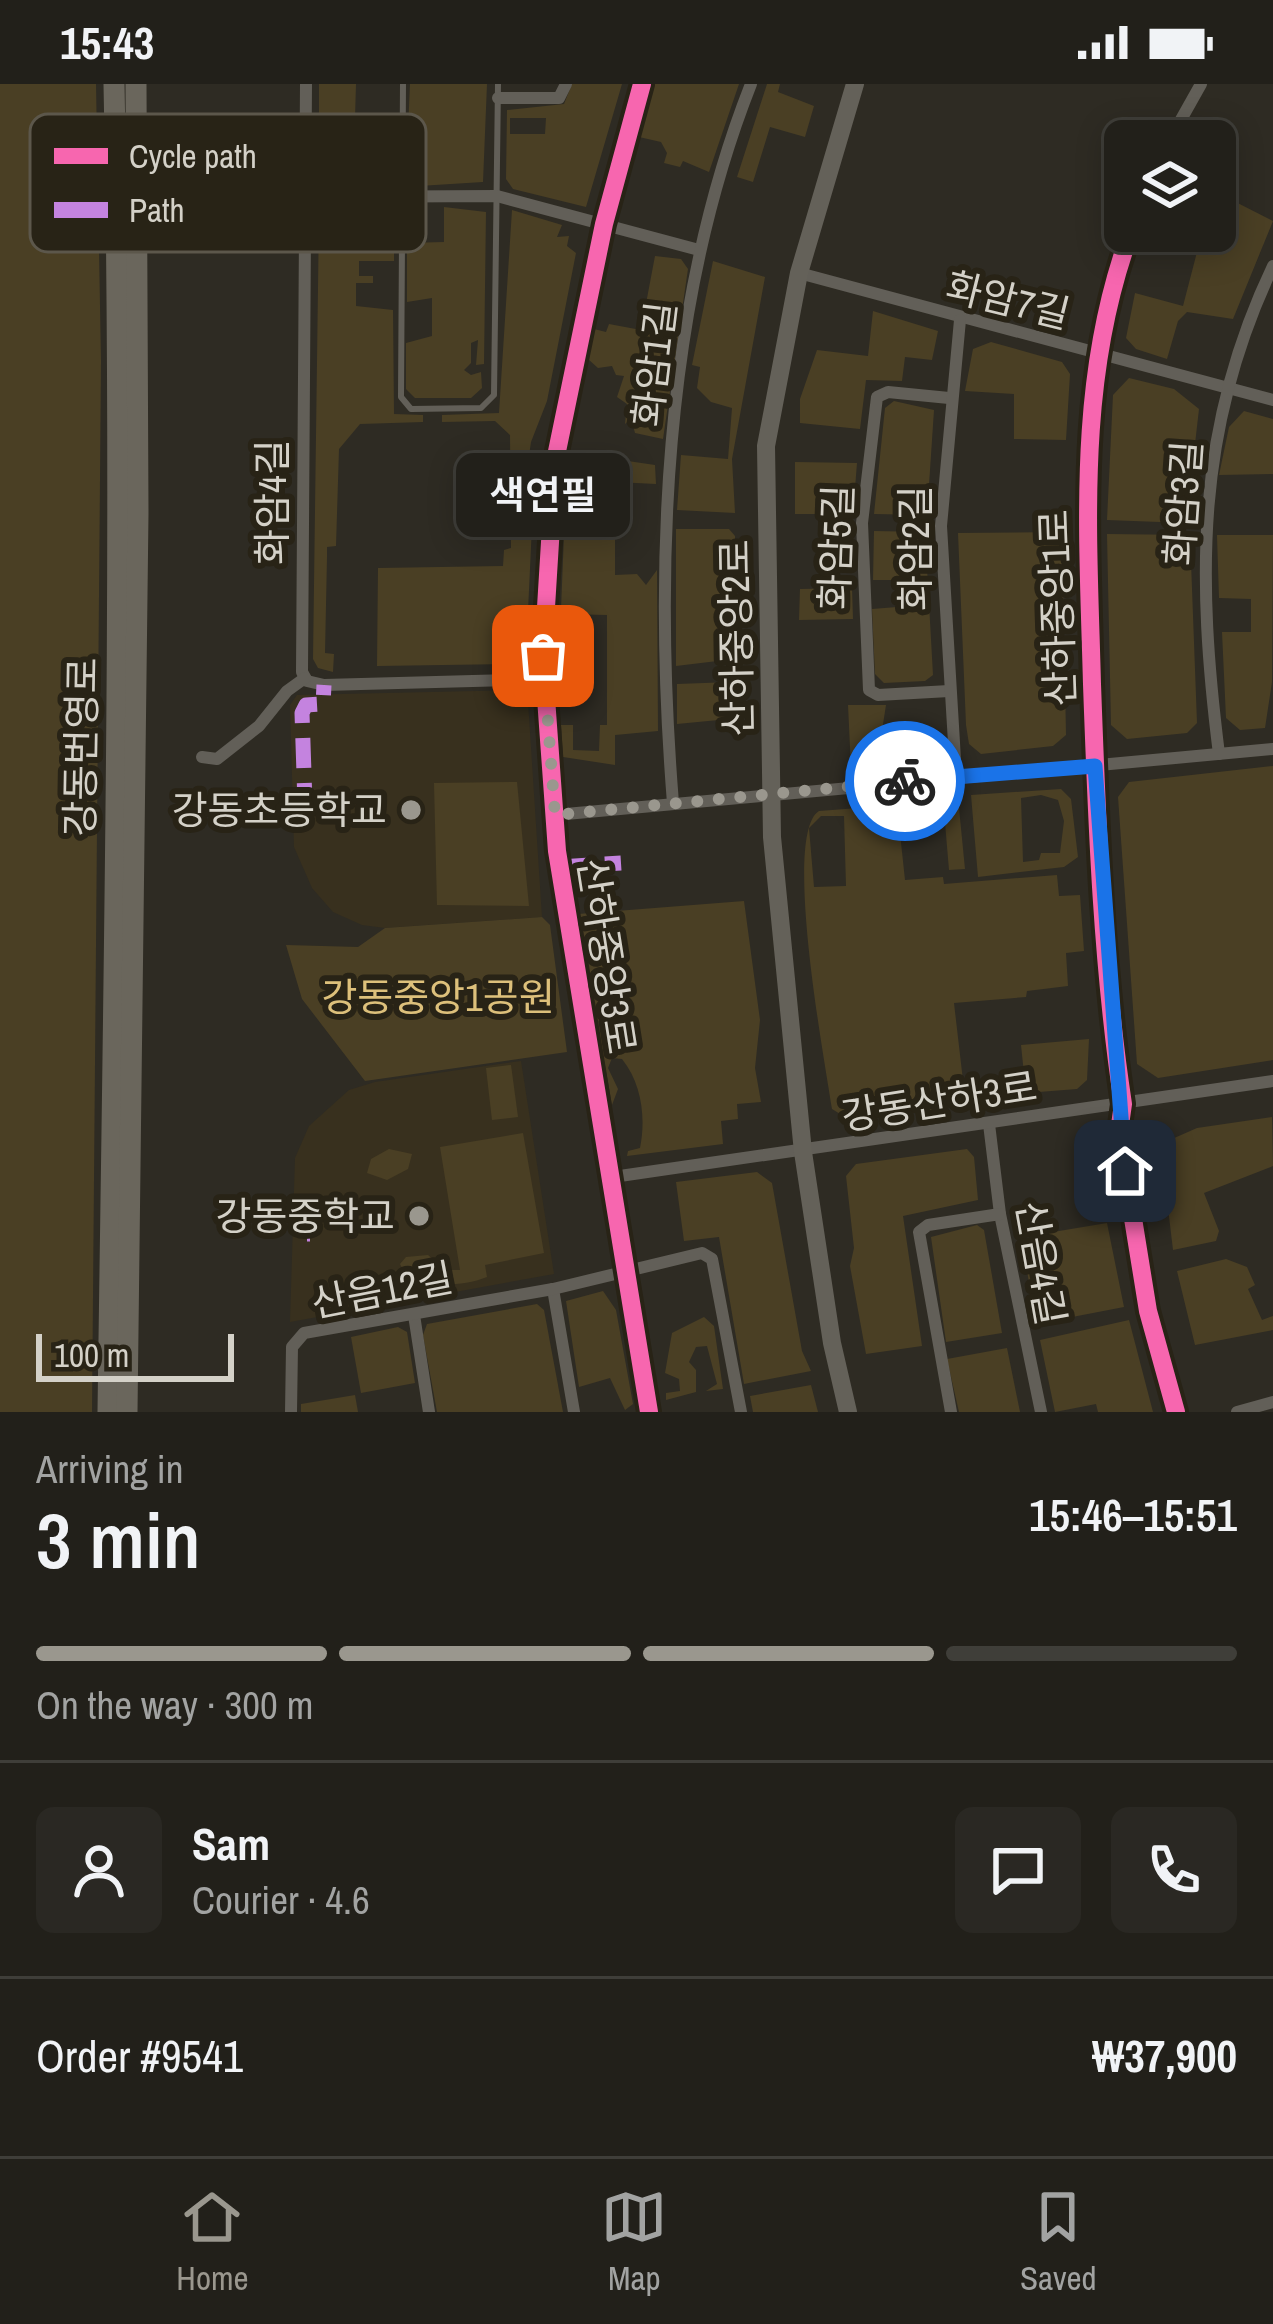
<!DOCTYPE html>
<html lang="en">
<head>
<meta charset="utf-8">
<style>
  body { margin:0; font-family:"Archivo Narrow","Noto Sans KR",sans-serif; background:#2a2823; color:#f1f3f6; height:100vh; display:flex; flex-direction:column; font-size:45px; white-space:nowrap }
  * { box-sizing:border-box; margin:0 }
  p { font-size:39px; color:#a2a3a2 }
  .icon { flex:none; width:66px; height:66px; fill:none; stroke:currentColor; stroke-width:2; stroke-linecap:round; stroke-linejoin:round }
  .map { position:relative; height:1328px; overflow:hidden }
  .drawer { display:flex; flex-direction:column; background:#22201a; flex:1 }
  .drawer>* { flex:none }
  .fabs { position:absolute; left:1104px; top:36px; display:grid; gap:24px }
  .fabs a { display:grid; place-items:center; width:132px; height:132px; border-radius:18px; background:#22201a; box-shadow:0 6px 30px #0003,0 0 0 3px #3f3e39; font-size:60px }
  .scale { position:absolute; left:36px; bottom:30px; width:198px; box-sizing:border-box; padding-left:12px; border:6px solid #d4d1c8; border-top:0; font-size:33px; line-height:42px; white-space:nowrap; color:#d4d1c8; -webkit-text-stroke:9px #282316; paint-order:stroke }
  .pin { position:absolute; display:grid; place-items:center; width:102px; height:102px; color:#fff; margin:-51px; border-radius:24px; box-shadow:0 6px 18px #0006 }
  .courier { position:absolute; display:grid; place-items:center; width:120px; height:120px; margin:-60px; border:9px solid #1a73e8; border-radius:50%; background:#fff; color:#222; box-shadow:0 3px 15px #0007 }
  .bubble { position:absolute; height:84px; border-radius:18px; background:#22201a; box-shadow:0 6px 30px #0003,0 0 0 3px #3f3e39; font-size:39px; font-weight:600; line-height:84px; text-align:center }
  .overview em { font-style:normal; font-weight:600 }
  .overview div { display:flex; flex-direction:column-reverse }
  .overview { display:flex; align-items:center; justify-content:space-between; height:204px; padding:0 36px }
  h1 { font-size:78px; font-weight:600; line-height:90px }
  .bar { display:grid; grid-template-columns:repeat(4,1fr); gap:18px 12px; align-content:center; height:144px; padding:0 36px }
  .bar i { height:15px; border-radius:9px; background:#3f3e39 }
  .bar .selected { background:#9a978e }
  .bar p { grid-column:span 4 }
  .line { display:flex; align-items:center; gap:30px; padding:0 36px; border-top:3px solid #3f3e39 }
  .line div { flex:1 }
  .round { display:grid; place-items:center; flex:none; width:126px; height:126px; border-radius:18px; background:#2a2823 }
  .status { display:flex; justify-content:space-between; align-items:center; height:84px; padding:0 60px; background:#22201a; direction:ltr }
  .status svg { height:33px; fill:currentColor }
  .menu { display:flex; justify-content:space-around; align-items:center; height:168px; border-top:3px solid #3f3e39; background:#22201a; font-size:33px; color:#a2a3a2 }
  .menu a { display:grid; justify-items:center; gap:6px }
  .menu .selected { color:#9a978e }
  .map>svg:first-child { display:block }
</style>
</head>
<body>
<div class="status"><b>15:43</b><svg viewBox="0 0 49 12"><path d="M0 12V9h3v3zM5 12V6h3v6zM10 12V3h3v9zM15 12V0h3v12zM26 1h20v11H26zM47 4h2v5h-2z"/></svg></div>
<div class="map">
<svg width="1273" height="1328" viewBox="0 0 1273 1328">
  <rect width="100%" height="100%" fill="#2e2b23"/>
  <g fill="#38301e">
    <path d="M517,606L528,617L542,833L385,844L362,841L333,828L312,804L294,763L290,621L297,611Z"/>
    <path d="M521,977L554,1190L290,1238L295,1074L309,1042L349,1006L375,998Z"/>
  </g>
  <g fill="#4a3f24" fill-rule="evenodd">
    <path d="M0,0H96L101,277L92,1328H0Z"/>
    <path d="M319,0H356L355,34H319Z"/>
    <path d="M410,0H487L483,98L419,102L406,91Z"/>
    <path d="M572,0H622L586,123L513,105L506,95L507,26L564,20ZM510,34H546L545,50H510Z"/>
    <path d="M655,0H739L709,88L683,77L680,83L664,79L667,69L661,58L639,53Z"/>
    <path d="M767,0H780L778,8L814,22L805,53L770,43L753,98L737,93Z"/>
    <path d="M1216,108L1273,137L1233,235L1187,228L1178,237L1167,275L1136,265L1126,254L1135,209L1183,222L1197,168L1155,156L1158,147H1215Z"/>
    <path d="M324,123L386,124L394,130V177H359V192H373V199H356V222L393,226L394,330L423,331V338L360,340L339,365L336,462L327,463V473L325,569L334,570L333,588L318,584L313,575L319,129Z"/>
    <path d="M444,123L486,128L484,280L476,281L478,256L471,259V279L464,286L471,291L481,288L482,304L471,314H415L406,305V259L432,252V214L407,218V159L444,158Z"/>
    <path d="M512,126L562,141L557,153L569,152L567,162L576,169L547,317L531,358L525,399H534L526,570L513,580L377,582L378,484L503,482L504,466L511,464L510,351L495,337L442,338V331L499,329Z"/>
    <path d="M655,172L681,175L688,185L663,355L635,349L631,334L625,340L627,320L617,313L624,292L616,291L612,282L598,284L588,275L594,245L606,248L609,240L641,246Z"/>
    <path d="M713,177L765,193L732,375L735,429L677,426L681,371L728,375L732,324L711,318L697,304L700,283L692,281Z"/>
    <path d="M873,227L938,247L932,276L905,273L902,297L866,296L860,345L800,339V315L817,266L868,272Z"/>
    <path d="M991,258L1062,278L1070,290L1066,356L1014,355V310L965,307L973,265Z"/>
    <path d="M1129,294L1174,305L1199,325L1186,439L1107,436L1113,311Z"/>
    <path d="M894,317L934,326L927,431L874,430L885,324Z"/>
    <path d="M1244,327L1273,335V390L1219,391L1229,343Z"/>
    <path d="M612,369L621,376L655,381L656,400L616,398L614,426L566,425L573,371L599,383L601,375Z"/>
    <path d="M795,378L857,379L853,430H795Z"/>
    <path d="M569,442H615V491L637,490L646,501L657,486L658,647L615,651V681L563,673L561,641H573V666L599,667L600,641H607V531L564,530L561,525L564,450Z"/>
    <path d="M729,445L735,452L734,575L676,582V445Z"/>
    <path d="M874,447L925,448L933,591L925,597L884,599L875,590L872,525L897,523V496H873Z"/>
    <path d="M1062,448L1066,651L1053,662L981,670L969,660L966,641L958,449Z"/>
    <path d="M1107,450L1190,451L1197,639L1187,649L1127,655L1111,641Z"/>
    <path d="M1217,451H1273L1272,598L1265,644L1240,646L1226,634L1222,548H1251V515L1219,514Z"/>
    <path d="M852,504L853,535L799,536L800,505Z"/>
    <path d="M731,598L729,635L677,640V600Z"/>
    <path d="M848,621H886L881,653L872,654L873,673L893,672V657H918L919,669L928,676L851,684Z"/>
    <path d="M1273,682V976L1158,994L1137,980L1118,713L1129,698Z"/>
    <path d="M517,698L529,822L437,821L434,699Z"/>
    <path d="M1061,705L1071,715L1078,773L1064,783L978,793L971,711ZM1041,711L1058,716L1064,737L1060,769H1041L1039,776L1023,778L1021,714Z"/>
    <path d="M958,714L965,785L949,786L943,715Z"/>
    <path d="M897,721L905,796L943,793L944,800L1057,791L1059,812L1080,811L1084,867L1066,869L1068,902L1027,907L1026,913L954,919L964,1005L934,1021L935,1026L845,1033L832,1025C825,978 782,750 819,727ZM821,732H844L846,802L814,803L809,744Z"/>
    <path d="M744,817L760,936L755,984L761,1018L737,1020L738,1035L721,1037L723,1060L627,1072L628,1067L640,1064C646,1034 642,1000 622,975L612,974L608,984L618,1005L612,1021L578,830Z"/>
    <path d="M542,833L550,841L567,968L365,997L302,915L286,861L358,863L385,844Z"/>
    <path d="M1089,955L1087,996L1077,1005L1026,1009L1021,961Z"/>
    <path d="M511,981L518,1033L492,1036L486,984Z"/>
    <path d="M1272,1033L1273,1082L1204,1109L1219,1147L1216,1157L1173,1166L1163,1082L1172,1055L1197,1044Z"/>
    <path d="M523,1049L544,1169L485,1181L487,1193C462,1203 433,1202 408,1196L400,1180L406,1173L428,1171L445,1186H460L440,1063Z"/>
    <path d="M389,1065L412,1070L408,1085L387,1096L367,1089L371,1075Z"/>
    <path d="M967,1065L974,1073L978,1116L903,1132L922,1262L866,1270L850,1182L854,1164L846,1092L856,1080Z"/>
    <path d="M757,1088L772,1099L802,1267L811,1287L744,1300L719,1153L684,1157L676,1098Z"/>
    <path d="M1107,1139L1124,1223L1036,1240L1023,1163L1036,1160L1035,1151Z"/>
    <path d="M977,1141L984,1146L1002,1249L946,1258L931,1153Z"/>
    <path d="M1226,1175L1247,1183L1255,1201L1248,1205L1262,1236L1273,1232V1246L1195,1261L1177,1187Z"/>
    <path d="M603,1207L616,1226L633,1320L625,1326L610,1294L579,1303L566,1217Z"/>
    <path d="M537,1220L544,1226L563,1328H437L423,1251L427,1240Z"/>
    <path d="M704,1233L714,1242L723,1305L706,1307L717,1300L707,1262L696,1263L689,1278L696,1286V1308L666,1316V1309L680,1307L679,1295L665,1289L672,1249Z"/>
    <path d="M1129,1236L1153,1328H1098L1096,1320L1055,1328L1040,1256Z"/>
    <path d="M398,1243L407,1248L415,1299L361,1309L351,1253Z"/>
    <path d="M1007,1264L1020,1328H959L947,1275Z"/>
    <path d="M811,1301L818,1328H753L750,1312Z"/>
    <path d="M355,1311L358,1328H301V1320Z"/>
  </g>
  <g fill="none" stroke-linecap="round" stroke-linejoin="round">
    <path stroke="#625f58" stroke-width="6" d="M403,0L401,313L411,325L481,324L494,311L498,0"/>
    <g stroke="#625f58" stroke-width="12">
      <path d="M306,0L302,588L307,597L324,601L544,595"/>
      <path d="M642,0L604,140L555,377L543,572L557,767L649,1328"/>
      <path d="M498,14H559L566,0"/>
      <path d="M1169,57L1201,0"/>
      <path d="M307,113L497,112L699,166"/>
      <path d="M1131,147C1076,294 1088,446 1092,600C1097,740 1102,882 1123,1020L1119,1048L1148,1227L1176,1328"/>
      <path d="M799,189L1273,316"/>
      <path d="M949,607L878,611L869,606L862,439L877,313L888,308L949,314"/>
      <path d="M1219,670C1197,495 1195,345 1273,182"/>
      <path d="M202,673L217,675L259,642L287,607L305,594"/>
      <path d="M956,692L941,442L960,236"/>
      <path d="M673,719C654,482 663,223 751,0"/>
      <path d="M555,731L1273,665"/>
      <path d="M989,1040L1000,1130L1041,1328"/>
      <path d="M613,1093L1273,997"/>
      <path d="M553,1205L574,1328"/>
      <path d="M414,1231L429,1328"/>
      <path d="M291,1328L292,1263L304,1249L553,1205L702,1169L712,1175L741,1328"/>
      <path d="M951,1328L919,1148L928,1141L1000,1130"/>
      <path d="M1237,1328L1273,1318"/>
    </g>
    <path stroke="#646159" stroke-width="18" d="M848,1328L832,1259L803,1068L772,753L766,362L799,189L855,0"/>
    <g stroke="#6a665c" stroke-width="21">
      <path d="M108,1328C114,885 123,443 114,0"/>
      <path d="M127,1328L138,429L136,0"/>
    </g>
    <g stroke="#c483df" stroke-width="15" stroke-dasharray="30 15" stroke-linecap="butt">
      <path d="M314,720H305L302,629L306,621L323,620L324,601"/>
      <path d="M560,783L621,779"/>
      <path d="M307,1150H310"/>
    </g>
    <g stroke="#282316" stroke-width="26">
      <g id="cycleway">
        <path d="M642,0L604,140L555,377L543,572L557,767L649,1328"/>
        <path d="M1131,147C1076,294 1088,446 1092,600C1097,740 1102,882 1123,1020L1119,1048L1148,1227L1176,1328"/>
      </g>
    </g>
    <use href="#cycleway" stroke="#f766af" stroke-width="18"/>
  </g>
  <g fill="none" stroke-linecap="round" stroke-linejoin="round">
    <path stroke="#9a978e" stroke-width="12" stroke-dasharray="0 21.6" d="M543,572L555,731L905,697"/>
    <path stroke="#1a73e8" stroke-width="15" d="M905,697L1095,682L1125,1087"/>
  </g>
  <g fill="#9a978e" stroke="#282316" stroke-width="4.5">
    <circle cx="411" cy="726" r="12"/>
    <circle cx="419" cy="1132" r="12"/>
  </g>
  <g text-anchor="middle" stroke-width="12" stroke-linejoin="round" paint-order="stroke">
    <g font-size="39" fill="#d4d1c8" stroke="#282316">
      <text transform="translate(1008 216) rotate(14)" y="14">화암7길</text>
      <text transform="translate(654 280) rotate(-83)" y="14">화암1길</text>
      <text transform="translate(272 418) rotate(-90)" y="14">화암4길</text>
      <text transform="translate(1183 419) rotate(-86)" y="14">화암3길</text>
      <text transform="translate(836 463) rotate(-88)" y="14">화암5길</text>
      <text transform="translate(915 464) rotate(-90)" y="14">화암2길</text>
      <text transform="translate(1057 524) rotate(-92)" y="14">산하중앙1로</text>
      <text transform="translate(736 554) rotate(-91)" y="14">산하중앙2로</text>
      <text transform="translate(81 663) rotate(-89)" y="14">강동번영로</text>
      <text transform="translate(607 872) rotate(81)" y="14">산하중앙3로</text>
      <text transform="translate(939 1017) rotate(-9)" y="14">강동산하3로</text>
      <text transform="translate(1041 1179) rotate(80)" y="14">산음4길</text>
      <text transform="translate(382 1206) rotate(-11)" y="14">산음12길</text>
    </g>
    <g font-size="39" fill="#d4d1c8" stroke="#282316" text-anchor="end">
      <text x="387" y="740">강동초등학교</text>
      <text x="395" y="1146">강동중학교</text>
    </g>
    <g font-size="39" fill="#ddc07b" stroke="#282316">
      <text x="438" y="927">강동중앙1공원</text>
    </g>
  </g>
  <rect x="30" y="30" width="396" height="138" rx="18" fill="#282316" stroke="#5c574b" stroke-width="3"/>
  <rect x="54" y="64" width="54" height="16" fill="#f766af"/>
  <rect x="54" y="118" width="54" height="16" fill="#c483df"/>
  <g font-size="33" fill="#d4d1c8">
    <text x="129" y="84">Cycle path</text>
    <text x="129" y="138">Path</text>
  </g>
</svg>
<div class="fabs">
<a><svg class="icon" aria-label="layers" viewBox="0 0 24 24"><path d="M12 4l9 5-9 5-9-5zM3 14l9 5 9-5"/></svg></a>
</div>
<div class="scale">100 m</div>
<div class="pin" style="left:543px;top:572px;background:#ea580c"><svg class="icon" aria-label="bag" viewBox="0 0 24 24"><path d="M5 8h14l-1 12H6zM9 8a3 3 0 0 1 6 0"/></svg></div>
<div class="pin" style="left:1125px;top:1087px;background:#1f2937"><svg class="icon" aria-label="home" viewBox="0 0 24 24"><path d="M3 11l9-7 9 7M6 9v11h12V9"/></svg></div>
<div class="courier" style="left:905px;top:697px"><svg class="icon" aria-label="bike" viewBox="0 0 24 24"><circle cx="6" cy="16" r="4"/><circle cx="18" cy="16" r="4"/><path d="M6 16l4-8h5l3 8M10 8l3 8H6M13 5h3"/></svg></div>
<div class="bubble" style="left:456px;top:369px;width:174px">색연필</div>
</div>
<section class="drawer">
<div class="overview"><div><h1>3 min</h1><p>Arriving in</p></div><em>15:46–15:51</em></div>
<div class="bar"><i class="selected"></i><i class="selected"></i><i class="selected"></i><i></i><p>On the way · 300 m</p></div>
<div class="line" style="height:216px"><a class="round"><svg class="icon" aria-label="person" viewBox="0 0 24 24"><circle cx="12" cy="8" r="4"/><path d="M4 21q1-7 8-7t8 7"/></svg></a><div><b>Sam</b><p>Courier · 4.6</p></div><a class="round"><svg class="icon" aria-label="chat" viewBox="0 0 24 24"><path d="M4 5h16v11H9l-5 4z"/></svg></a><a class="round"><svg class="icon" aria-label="phone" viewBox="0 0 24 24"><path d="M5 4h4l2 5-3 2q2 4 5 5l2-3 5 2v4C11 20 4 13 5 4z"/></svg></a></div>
<div class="line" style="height:156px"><div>Order #9541</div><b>₩37,900</b></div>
</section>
<nav class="menu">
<a class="selected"><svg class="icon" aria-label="home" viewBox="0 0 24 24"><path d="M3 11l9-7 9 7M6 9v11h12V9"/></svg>Home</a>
<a><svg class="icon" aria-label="map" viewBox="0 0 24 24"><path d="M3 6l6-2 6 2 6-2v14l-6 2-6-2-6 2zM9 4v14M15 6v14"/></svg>Map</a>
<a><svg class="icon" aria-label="saved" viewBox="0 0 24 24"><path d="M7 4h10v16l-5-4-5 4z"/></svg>Saved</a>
</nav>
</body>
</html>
